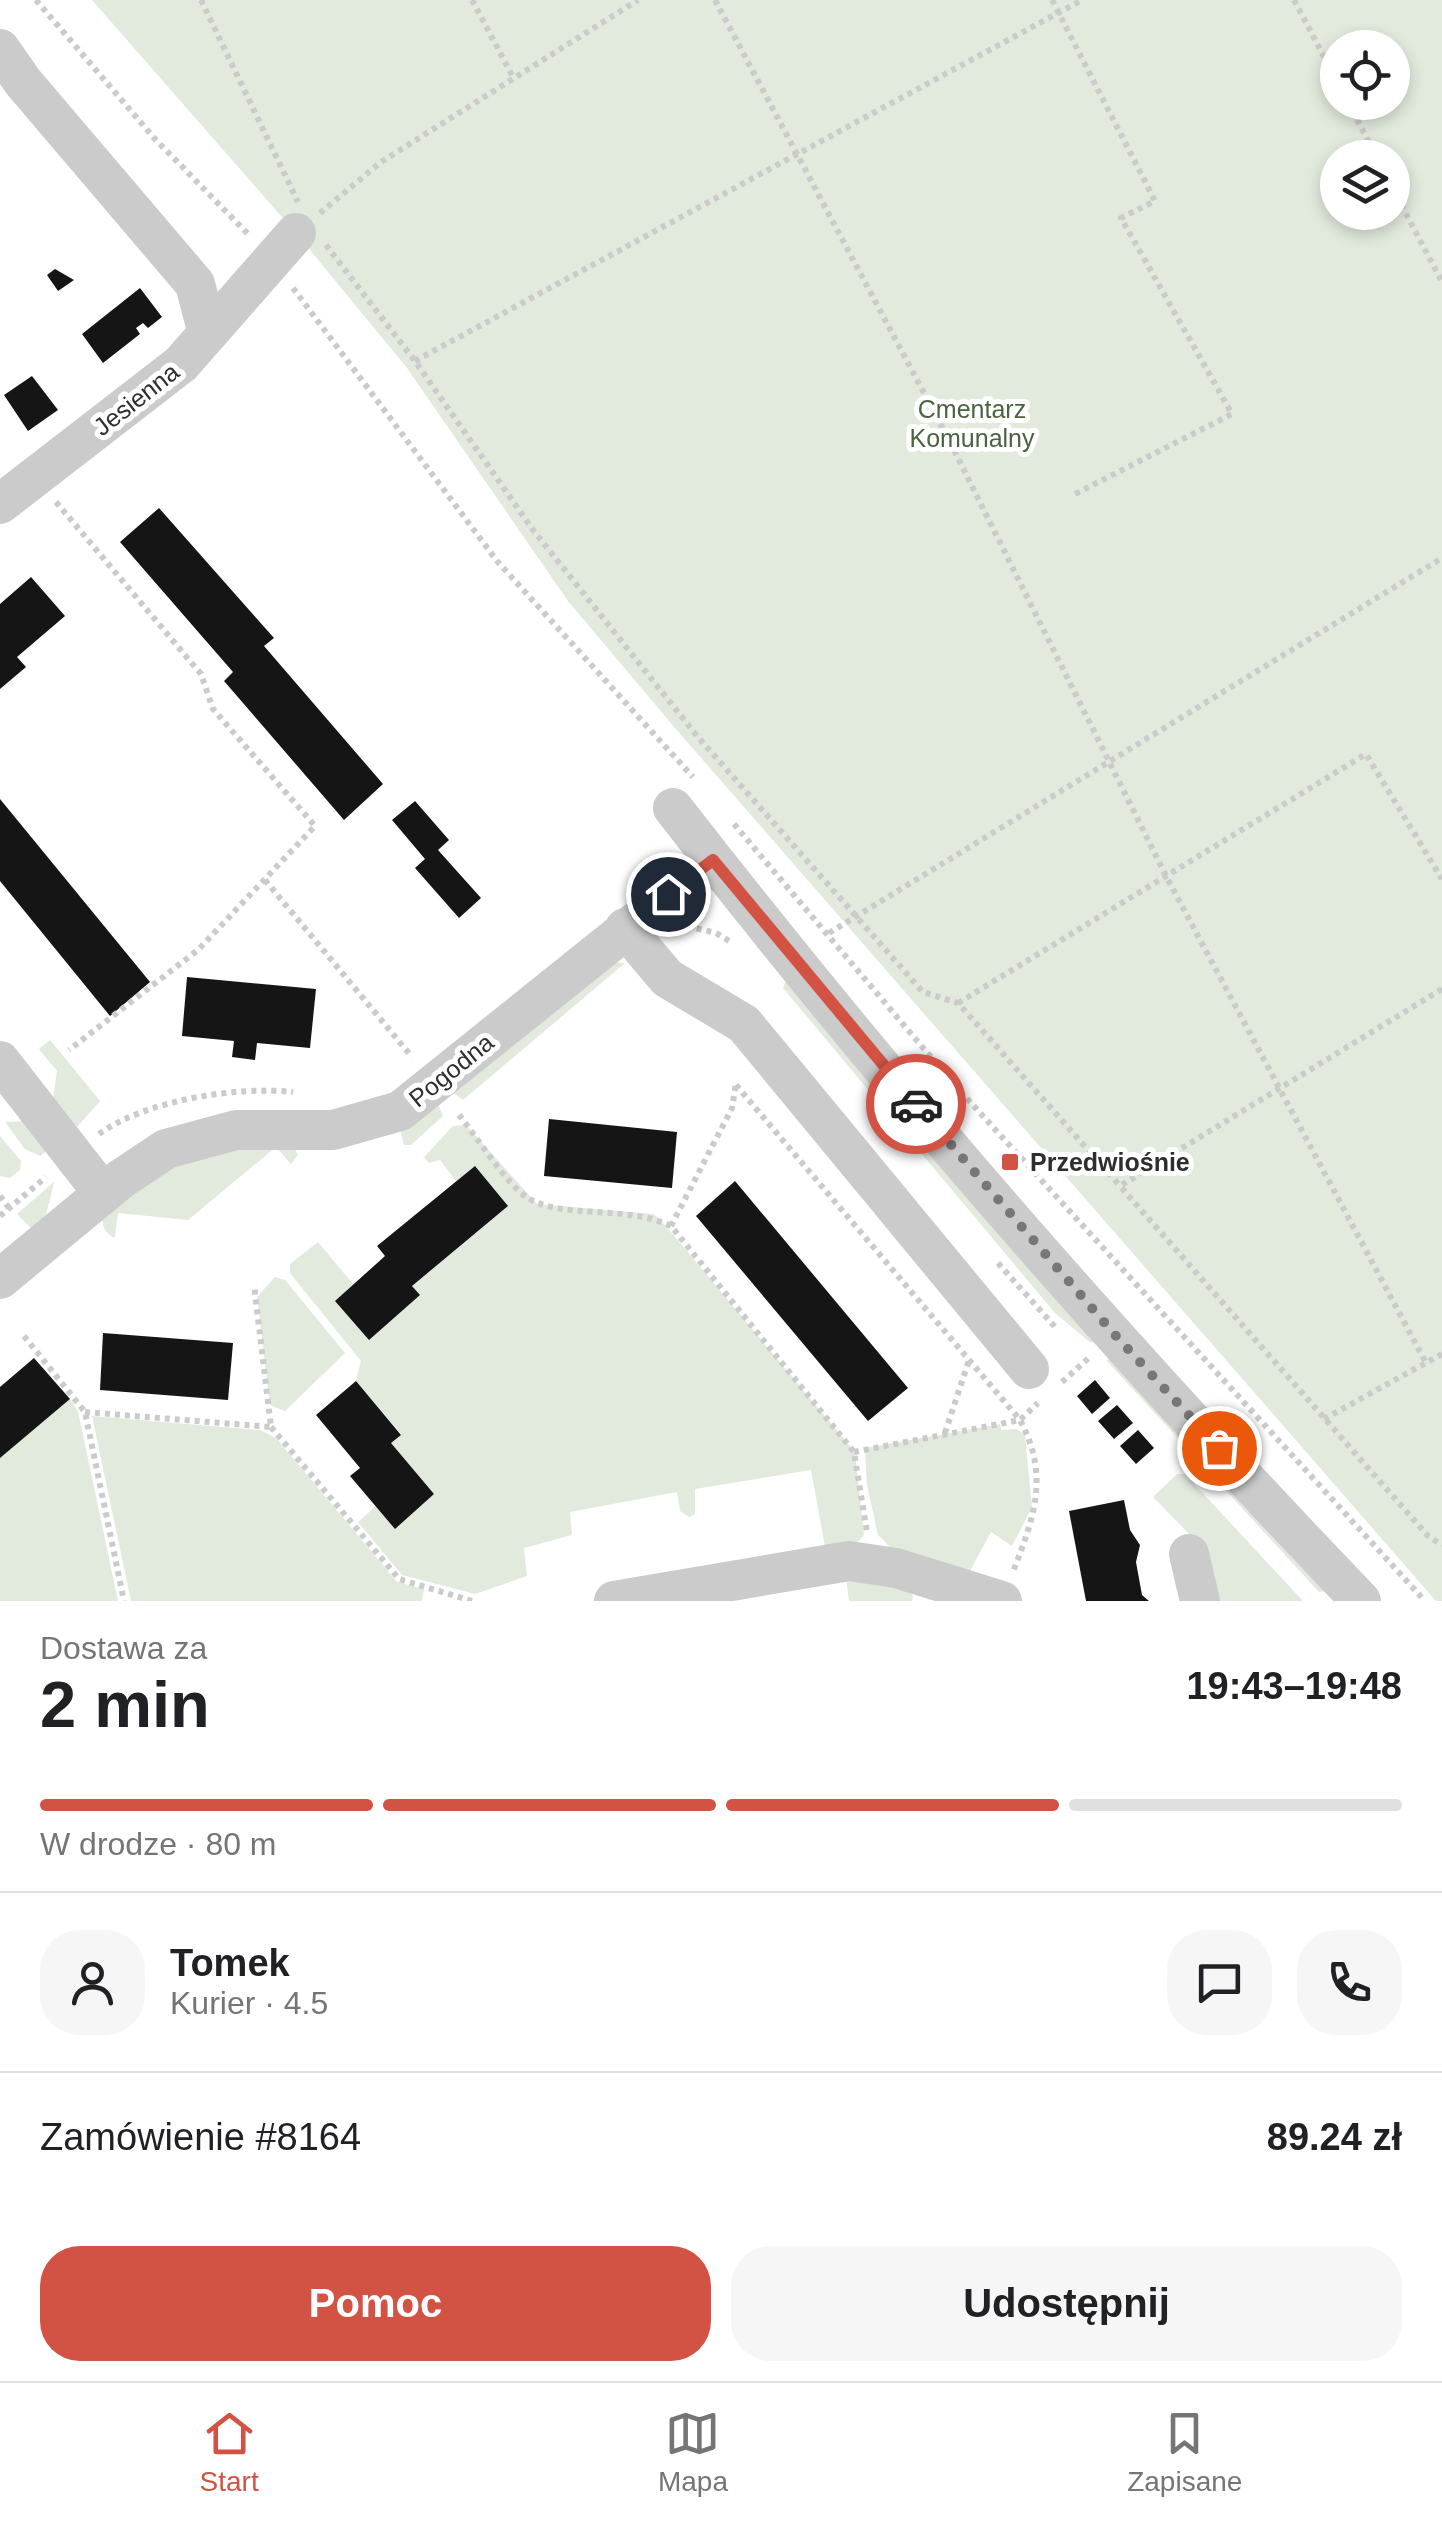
<!DOCTYPE html>
<html lang="pl">
<head>
<meta charset="utf-8">
<style>
  body { margin:0; font-family:Helvetica,sans-serif; background:#f6f6f6; color:#202124; height:100vh; display:flex; flex-direction:column; font-size:38px; white-space:nowrap }
  * { box-sizing:border-box; margin:0 }
  p { font-size:32px; color:#757577 }
  .icon { flex:none; width:55px; height:55px; fill:none; stroke:currentColor; stroke-width:2; stroke-linecap:round; stroke-linejoin:round }
  .map { position:relative; height:1601px; overflow:hidden }
  .side { display:flex; flex-direction:column; background:#fff; flex:1 }
  .side>* { flex:none }
  .buttons { position:absolute; left:1320px; top:30px; display:grid; gap:20px }
  .buttons a { display:grid; place-items:center; width:90px; height:90px; border-radius:50%; background:#fff; box-shadow:0 5px 15px #0003; font-size:50px }
  .pin { position:absolute; display:grid; place-items:center; width:85px; height:85px; color:#fff; margin:-42px; border:5px solid #fff; border-radius:50%; box-shadow:0 2px 10px #0007 }
  .courier { position:absolute; display:grid; place-items:center; width:100px; height:100px; margin:-50px; border:8px solid #d25243; border-radius:50%; background:#fff; color:#222; box-shadow:0 2px 12px #0007 }
  .summary em { font-style:normal; font-weight:700 }
  .summary div { display:flex; flex-direction:column-reverse }
  .summary { display:flex; align-items:center; justify-content:space-between; height:170px; padding:0 40px }
  h1 { font-size:65px; font-weight:700; line-height:75px }
  .bar { display:grid; grid-template-columns:repeat(4,1fr); gap:15px 10px; align-content:center; height:120px; padding:0 40px }
  .bar i { height:12px; border-radius:8px; background:#e0e0e0 }
  .bar .selected { background:#d25243 }
  .bar p { grid-column:span 4 }
  .line { display:flex; align-items:center; gap:25px; padding:0 40px; border-top:2px solid #e0e0e0 }
  .line div { flex:1 }
  .round { display:grid; place-items:center; flex:none; width:105px; height:105px; border-radius:40px; background:#f6f6f6 }
  .action { display:flex; gap:20px; margin-top:auto; padding:20px 40px }
  .action a { flex:1; height:115px; border-radius:40px; background:#d25243; color:#fff; font-size:40px; font-weight:700; line-height:115px; text-align:center }
  .action a+a { background:#f6f6f6; color:#202124 }
  .tab-bar { display:flex; justify-content:space-around; align-items:center; height:140px; border-top:2px solid #e0e0e0; background:#fff; font-size:28px; color:#757577 }
  .tab-bar a { display:grid; justify-items:center; gap:5px }
  .tab-bar .selected { color:#d25243 }
  .map>svg:first-child { display:block }
</style>
</head>
<body>
<div class="map">
<svg width="1442" height="1601" viewBox="0 0 1442 1601">
  <rect width="100%" height="100%" fill="#fff"/>
  <g fill="#e2eadd" fill-rule="evenodd">
    <path d="M92,0H1442V1601H1436L675,728L568,601L407,368L296,233ZM1338,48H1392V102H1338ZM1338,158H1392V212H1338Z"/>
    <path d="M611,962L625,963L463,1100L452,1092Z"/>
    <path d="M787,978L1096,1339L1091,1343L1055,1313L783,988Z"/>
    <path d="M50,1040L100,1101L77,1127L53,1100L57,1071L39,1049Z"/>
    <path d="M438,1104L443,1116L411,1145H404L400,1130Z"/>
    <path d="M30,1121L49,1149L40,1156L25,1149L5,1122Z"/>
    <path d="M466,1125L537,1204L653,1214L660,1219L855,1452L864,1535L852,1548L826,1552L811,1470L695,1489V1514L689,1517L680,1511L677,1492L570,1512L572,1535L524,1548L527,1576L475,1594L402,1575L358,1522L376,1506L395,1528L434,1494L391,1443L401,1434L356,1381L361,1361L290,1273V1264L318,1242L353,1284L336,1301L369,1339L420,1295L412,1286L508,1206L475,1166L456,1181L440,1160L429,1163L424,1157L453,1126Z"/>
    <path d="M0,1136L21,1161L20,1170L10,1178L0,1176Z"/>
    <path d="M231,1145L294,1147L298,1155L291,1164L276,1147L188,1220L118,1213L115,1238C102,1232 102,1223 103,1211L165,1166Z"/>
    <path d="M54,1182L45,1219L31,1228L17,1214Z"/>
    <path d="M275,1277L285,1280L345,1353L285,1411L270,1405L257,1297Z"/>
    <path d="M1110,1356L1328,1591L1319,1592L1107,1361Z"/>
    <path d="M70,1399L78,1411L118,1601H0V1458Z"/>
    <path d="M92,1416L260,1430L276,1438L397,1582L424,1589L422,1601H131Z"/>
    <path d="M1000,1424L1001,1430L1017,1429L1025,1435L1032,1507L1012,1546L991,1532L970,1571L892,1549L878,1535L867,1485L865,1448Z"/>
    <path d="M1177,1474H1185L1303,1601H1209L1198,1543L1153,1497Z"/>
    <path d="M846,1578L906,1584L913,1596L912,1601H849Z"/>
  </g>
  <g fill="#151515">
    <path d="M55,269L74,280L58,291L47,275Z"/>
    <path d="M140,288L162,317L148,328L143,323L136,328L140,334L103,363L82,334Z"/>
    <path d="M32,376L58,410L28,431L4,395Z"/>
    <path d="M159,508L274,638L264,646L383,784L344,820L224,681L233,672L120,542Z"/>
    <path d="M31,577L65,616L17,657L26,667L0,689V604Z"/>
    <path d="M0,799L150,982L110,1016L0,881Z"/>
    <path d="M415,801L449,840L438,850L481,898L459,918L415,868L425,859L392,820Z"/>
    <path d="M187,977L316,989L310,1048L257,1043L255,1060L232,1057L234,1041L182,1036Z"/>
    <path d="M549,1119L677,1132L672,1188L544,1176Z"/>
    <path d="M475,1166L508,1206L412,1286L420,1295L369,1340L335,1301L385,1256L377,1246Z"/>
    <path d="M735,1181L908,1388L868,1421L696,1216Z"/>
    <path d="M103,1333L233,1343L228,1400L100,1390Z"/>
    <path d="M34,1358L70,1399L0,1458V1387Z"/>
    <path d="M1095,1380L1110,1398L1092,1414L1077,1396Z"/>
    <path d="M356,1381L401,1435L391,1443L434,1494L395,1529L350,1476L360,1468L316,1415Z"/>
    <path d="M1117,1405L1133,1423L1114,1439L1098,1421Z"/>
    <path d="M1138,1430L1154,1448L1136,1464L1120,1446Z"/>
    <path d="M1124,1500L1130,1530L1140,1545L1136,1562L1142,1595L1149,1601H1086L1069,1511Z"/>
  </g>
  <g fill="none" stroke-linecap="round" stroke-linejoin="round">
    <g stroke="#cbcbcb" stroke-width="6" stroke-dasharray="5 5" stroke-linecap="butt">
      <path d="M36,0L155,139L250,236"/>
      <path d="M201,0L298,202"/>
      <path d="M472,0L513,77"/>
      <path d="M715,0L950,442L1166,876L1426,1363"/>
      <path d="M1052,0L1155,201L1121,218L1232,414L1073,495"/>
      <path d="M1294,0L1338,83"/>
      <path d="M1348,102L1377,158"/>
      <path d="M1392,187L1442,282"/>
      <path d="M320,213L381,162L638,0"/>
      <path d="M326,245L415,361L533,530L697,736L923,992L958,1003L1120,1186"/>
      <path d="M293,288L497,561L693,777"/>
      <path d="M415,361L1082,0"/>
      <path d="M56,502L201,674L213,709L315,826L198,950L69,1050"/>
      <path d="M734,824L951,1081L1425,1601"/>
      <path d="M265,880L412,1057"/>
      <path d="M687,926L716,933L731,942"/>
      <path d="M829,933L1442,558"/>
      <path d="M1442,989L1120,1186L1428,1536L1442,1545"/>
      <path d="M958,1003L1366,754L1442,879"/>
      <path d="M736,1085L1020,1420C1050,1476 1034,1517 1013,1572"/>
      <path d="M459,1115C477,1137 506,1184 528,1198C561,1219 628,1205 671,1226L854,1452L867,1532"/>
      <path d="M99,1134C146,1100 237,1086 293,1092"/>
      <path d="M0,1196L9,1208"/>
      <path d="M0,1216L46,1177"/>
      <path d="M671,1226L732,1108L736,1083"/>
      <path d="M998,1263L1056,1328"/>
      <path d="M24,1336L85,1412L124,1601"/>
      <path d="M1062,1382L1090,1357"/>
      <path d="M85,1412L271,1427L254,1285"/>
      <path d="M1324,1419L1442,1354"/>
      <path d="M271,1427L399,1579L472,1601"/>
      <path d="M945,1433L969,1360"/>
      <path d="M854,1452L1020,1420L1038,1403"/>
    </g>
    <g stroke="#cbcbcb" stroke-width="40">
      <path d="M0,49L23,82L195,284L207,330"/>
      <path d="M0,504L181,364L296,233"/>
      <path d="M673,808C887,1084 1119,1349 1361,1601"/>
      <path d="M625,928L667,978L744,1024L1029,1369"/>
      <path d="M0,1061L103,1193"/>
      <path d="M0,1279L121,1179L166,1149L236,1130H333L400,1111L713,860"/>
      <path d="M1189,1554L1200,1601"/>
      <path d="M614,1601L849,1561L896,1568L1002,1601"/>
    </g>
  </g>
  <g fill="none" stroke-linecap="round" stroke-linejoin="round">
    <path stroke="#777" stroke-width="10" stroke-dasharray="0 18" d="M916,1104L1116,1336L1219,1448"/>
    <path stroke="#d25243" stroke-width="12" d="M668,894L713,860L916,1104"/>
  </g>
  <rect fill="#d25243" stroke="#fff" stroke-width="4" x="1000" y="1152" width="20" height="20" rx="5"/>
  <g text-anchor="middle" stroke-width="10" stroke-linejoin="round" paint-order="stroke">
    <g font-size="25" fill="#2e2e2e" stroke="#fff">
      <text transform="translate(136 399) rotate(-38)" y="9">Jesienna</text>
      <text transform="translate(451 1070) rotate(-39)" y="9">Pogodna</text>
    </g>
    <g font-size="25" fill="#4b6440" stroke="#fff">
      <text x="972" y="418">Cmentarz<tspan x="972" dy="29">Komunalny</tspan></text>
    </g>
    <g font-size="25" font-weight="bold" fill="#2e2e2e" stroke="#fff" text-anchor="start">
      <text x="1030" y="1171">Przedwiośnie</text>
    </g>
  </g>
</svg>
<div class="buttons">
<a><svg class="icon" aria-label="locate" viewBox="0 0 24 24"><circle cx="12" cy="12" r="6"/><path d="M12 2v4M12 18v4M2 12h4M18 12h4"/></svg></a>
<a><svg class="icon" aria-label="layers" viewBox="0 0 24 24"><path d="M12 4l9 5-9 5-9-5zM3 14l9 5 9-5"/></svg></a>
</div>
<div class="pin" style="left:1219px;top:1448px;background:#ea580c"><svg class="icon" aria-label="bag" viewBox="0 0 24 24"><path d="M5 8h14l-1 12H6zM9 8a3 3 0 0 1 6 0"/></svg></div>
<div class="pin" style="left:668px;top:894px;background:#1f2937"><svg class="icon" aria-label="home" viewBox="0 0 24 24"><path d="M3 11l9-7 9 7M6 9v11h12V9"/></svg></div>
<div class="courier" style="left:916px;top:1104px"><svg class="icon" aria-label="car" viewBox="0 0 24 24"><path d="M5 17H2v-5l4-1 3-4h7l3 4 3 1v5h-3M9 17h6M6 11h13"/><circle cx="7" cy="17" r="2"/><circle cx="17" cy="17" r="2"/></svg></div>
</div>
<section class="side">
<div class="summary"><div><h1>2 min</h1><p>Dostawa za</p></div><em>19:43–19:48</em></div>
<div class="bar"><i class="selected"></i><i class="selected"></i><i class="selected"></i><i></i><p>W drodze · 80 m</p></div>
<div class="line" style="height:180px"><a class="round"><svg class="icon" aria-label="person" viewBox="0 0 24 24"><circle cx="12" cy="8" r="4"/><path d="M4 21q1-7 8-7t8 7"/></svg></a><div><b>Tomek</b><p>Kurier · 4.5</p></div><a class="round"><svg class="icon" aria-label="chat" viewBox="0 0 24 24"><path d="M4 5h16v11H9l-5 4z"/></svg></a><a class="round"><svg class="icon" aria-label="phone" viewBox="0 0 24 24"><path d="M5 4h4l2 5-3 2q2 4 5 5l2-3 5 2v4C11 20 4 13 5 4z"/></svg></a></div>
<div class="line" style="height:130px"><div>Zamówienie #8164</div><b>89.24 zł</b></div>
<div class="action"><a>Pomoc</a><a>Udostępnij</a></div>
</section>
<nav class="tab-bar">
<a class="selected"><svg class="icon" aria-label="home" viewBox="0 0 24 24"><path d="M3 11l9-7 9 7M6 9v11h12V9"/></svg>Start</a>
<a><svg class="icon" aria-label="map" viewBox="0 0 24 24"><path d="M3 6l6-2 6 2 6-2v14l-6 2-6-2-6 2zM9 4v14M15 6v14"/></svg>Mapa</a>
<a><svg class="icon" aria-label="saved" viewBox="0 0 24 24"><path d="M7 4h10v16l-5-4-5 4z"/></svg>Zapisane</a>
</nav>
</body>
</html>
